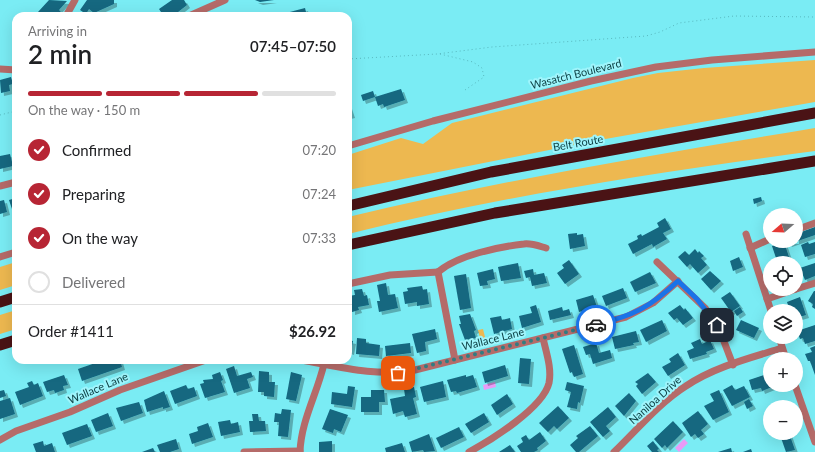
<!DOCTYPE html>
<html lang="en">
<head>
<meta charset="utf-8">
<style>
  body { margin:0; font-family:Lato,sans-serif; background:#f2f2f2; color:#202124; height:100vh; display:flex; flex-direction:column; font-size:15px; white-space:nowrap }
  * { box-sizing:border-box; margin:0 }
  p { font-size:13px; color:#757577 }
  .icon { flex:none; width:22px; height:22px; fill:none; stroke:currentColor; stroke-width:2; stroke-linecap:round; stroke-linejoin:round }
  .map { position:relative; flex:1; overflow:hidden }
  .panel { position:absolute; left:12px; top:12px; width:340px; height:352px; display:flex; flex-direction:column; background:#fff; border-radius:12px; box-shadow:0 4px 16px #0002 }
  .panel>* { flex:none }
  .needle { width:26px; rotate:251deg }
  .fabs { position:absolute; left:763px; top:208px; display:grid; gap:8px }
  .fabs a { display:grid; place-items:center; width:40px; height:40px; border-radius:50%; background:#fff; box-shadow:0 4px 16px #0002; font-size:20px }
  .pin { position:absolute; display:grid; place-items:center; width:34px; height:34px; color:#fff; margin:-17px; border-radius:8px; box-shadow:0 2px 6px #0006 }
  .courier { position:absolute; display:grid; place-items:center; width:40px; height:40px; margin:-20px; border:3px solid #1a73e8; border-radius:50%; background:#fff; color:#222; box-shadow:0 1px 5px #0007 }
  .overview em { font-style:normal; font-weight:600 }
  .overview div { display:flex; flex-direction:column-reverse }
  .overview { display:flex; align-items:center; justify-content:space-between; height:68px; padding:0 16px }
  h1 { font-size:26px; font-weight:600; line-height:30px }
  .bar { display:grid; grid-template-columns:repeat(4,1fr); gap:6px 4px; align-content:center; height:48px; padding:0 16px }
  .bar i { height:5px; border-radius:3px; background:#e0e0e0 }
  .bar .active { background:#b72534 }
  .bar p { grid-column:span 4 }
  .line { display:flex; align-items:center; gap:10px; padding:0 16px; border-top:1px solid #e0e0e0 }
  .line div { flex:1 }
  ol { padding:0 16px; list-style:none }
  li { display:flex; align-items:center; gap:12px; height:44px }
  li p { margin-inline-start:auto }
  li .icon { padding:4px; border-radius:50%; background:#b72534; color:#fff; stroke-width:4 }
  li:last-child { color:#757577 }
  li i { width:22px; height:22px; border:2px solid #e0e0e0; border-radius:50% }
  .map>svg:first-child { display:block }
</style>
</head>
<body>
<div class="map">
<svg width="815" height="452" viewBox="0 0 815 452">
  <defs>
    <filter id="shadow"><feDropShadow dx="3" dy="3" stdDeviation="0" flood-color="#0004"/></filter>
  </defs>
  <rect width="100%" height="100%" fill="#7aecf4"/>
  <g fill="#edb850">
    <path d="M815,60V102L594,141L348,190V155L401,138L423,144L452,123L633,78L658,73L704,68Z"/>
    <path d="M815,128V151C658,172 502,196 348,234V217C502,180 659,154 815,128Z"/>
    <path d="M16,262V285L0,290V267Z"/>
    <path d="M16,310V329L0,334V315Z"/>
    <path d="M483,329L486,341L481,342L478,330Z"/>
  </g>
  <g fill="#e99bf6">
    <path d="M495,382L496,387L484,390L483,385Z"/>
    <path d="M684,439L688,443L679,452L675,448Z"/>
  </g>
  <g fill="#136880" filter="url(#shadow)">
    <path d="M49,0L67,1L59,10L62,13L58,16H42L38,12Z"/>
    <path d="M87,0H114V4L94,13L89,9L86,14L80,10Z"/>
    <path d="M172,0H184L187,5L178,12L180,14L176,16H168L166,13L163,15L159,9Z"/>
    <path d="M255,0H274L260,2Z"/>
    <path d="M305,8L307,16H287L286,13Z"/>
    <path d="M11,77L13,84L9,85L10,91L1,93L0,80Z"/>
    <path d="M401,89L405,100L384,107L383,104L378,106L375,97L363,101L361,95L373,91L375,97Z"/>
    <path d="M348,103L352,115L348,116Z"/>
    <path d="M10,154L13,166L0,169V156Z"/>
    <path d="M761,197L762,201L754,204L753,199Z"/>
    <path d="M16,198V211L13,212L9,200Z"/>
    <path d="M4,200L7,212L0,214V201Z"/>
    <path d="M665,218L671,229L663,233L667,239L653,247L652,244L633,254L628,244L638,239L637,236L641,234L642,236L659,227L657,223Z"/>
    <path d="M815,227V235L789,244L788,241H796V234Z"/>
    <path d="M577,233V235L583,234L585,246L570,249L568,234Z"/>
    <path d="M784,242L789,257L777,261L772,246Z"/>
    <path d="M808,242L809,244L815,242V254L805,257L801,245Z"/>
    <path d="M695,249L698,253L699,251L704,256L701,258L707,265L698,273L690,264L687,267L678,257L685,251L689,255Z"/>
    <path d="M739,257L743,267L733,271L730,261Z"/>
    <path d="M569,260L579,274L565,284L557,273L564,268L562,265Z"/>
    <path d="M518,263L521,278L501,281L498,267Z"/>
    <path d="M815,263V276L805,280L800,268Z"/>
    <path d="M493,269L495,279L487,281L488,285L480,286L477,273Z"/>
    <path d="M533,269L534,275L544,273L547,283L532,286L530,277L526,278L524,271Z"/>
    <path d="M710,271L721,281L711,290L701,279Z"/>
    <path d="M650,272L656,283L635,292L630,282Z"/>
    <path d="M466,274L471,308L460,310L454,276Z"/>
    <path d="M386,283L388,295L395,294L398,308L379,312L377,301H380L377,285Z"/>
    <path d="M422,286L423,290L427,289L429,304L417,306V302L405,304L403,292L408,291L407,288Z"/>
    <path d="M623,288L627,298L606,306L602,296Z"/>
    <path d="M362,289L364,296L367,295L369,305L358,307L359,310L352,312V308L348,309V296L355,295L354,290Z"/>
    <path d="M814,291H815V309L812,307L813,304L808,301Z"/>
    <path d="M730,292L740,306L731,312L721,298Z"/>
    <path d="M593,295L597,307L579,312L576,300Z"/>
    <path d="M800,297L806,315L796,318V311H790L787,302Z"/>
    <path d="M536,305L541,322L522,328L519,316L532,313L530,307Z"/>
    <path d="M680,305L684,310L685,308L693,318L683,325L677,318L674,320L668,313Z"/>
    <path d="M562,307L563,311L569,309L571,315L550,320L548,311Z"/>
    <path d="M740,307L743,312L737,316L734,311Z"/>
    <path d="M470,314L476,330L474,331L476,338L465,340L459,324H461L459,316Z"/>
    <path d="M501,316L502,320L510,318L512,329L494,334L490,318Z"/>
    <path d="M662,320L667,331L646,342L640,330Z"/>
    <path d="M741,320L759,328L754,338L736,330Z"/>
    <path d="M815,325V341L805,344L803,338L800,339L797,331Z"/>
    <path d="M435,329L437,339L425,342L426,351L417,353L412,334Z"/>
    <path d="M636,331L639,342L633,343L634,345L615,349L612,337Z"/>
    <path d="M357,338L366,339V343L380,345L379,356L356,354Z"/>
    <path d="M700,339L702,344L710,340L714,349L706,352L707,354L690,359L687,351L694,348L691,343Z"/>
    <path d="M348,340L353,341L351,352L348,351Z"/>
    <path d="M410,343L411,353L386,356L385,346Z"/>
    <path d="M596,343L599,353L610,350L612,358L593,364L590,354L586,355L583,347Z"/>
    <path d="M574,345L583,374L574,377L572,372L570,373L562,349Z"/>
    <path d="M815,346V375L810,361H808L805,354L812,352L810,348Z"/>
    <path d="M678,353L685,365L668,376L662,367L671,362L669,359Z"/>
    <path d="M520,358L531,359L529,384L518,383Z"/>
    <path d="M104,360H120L122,367L82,381L78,369Z"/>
    <path d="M505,365L508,376L485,383L482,372Z"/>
    <path d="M234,366L237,376L251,372L253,377L247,379L250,388L234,393L226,369Z"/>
    <path d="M259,371L269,372V382H275L274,397L264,396V392H258Z"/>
    <path d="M220,372L223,380L221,381L225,392L205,398L200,384L204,383L203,380L213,379L212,375Z"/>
    <path d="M291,372L302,375L296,401L286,399Z"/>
    <path d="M648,373L656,382L642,394L636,386L638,384L635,382Z"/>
    <path d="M770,373V385L772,387L762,391L761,388L752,390L749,380Z"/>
    <path d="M64,375L68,385L63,386L64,390L55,393L54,390L47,392L43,382Z"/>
    <path d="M466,375V377L473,375L477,387L457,393L456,391L451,392L447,380Z"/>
    <path d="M32,381L34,385L38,383L43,396L20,405L15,392L29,387L27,383Z"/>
    <path d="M443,381L446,397L424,402L420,387Z"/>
    <path d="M567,382L584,386L580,403L578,402L577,409L567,407L571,392L565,390Z"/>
    <path d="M186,385L188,389L194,387L197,396L175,404L170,391Z"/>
    <path d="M732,385L735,390L744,386L750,397L732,406L723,390Z"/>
    <path d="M348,386L355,387L352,407L331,404L332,392L347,394Z"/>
    <path d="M414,387L416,397L413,398L417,414L405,417L403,411L393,414L390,399L405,396L404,389Z"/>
    <path d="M4,390L6,396L0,398V391Z"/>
    <path d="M371,390H384L385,402H379V412H361V397H371Z"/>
    <path d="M719,390L729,412L713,420L704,406L714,401L710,394Z"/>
    <path d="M164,391L170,407L163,409V407L147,412L144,400Z"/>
    <path d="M629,393L636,401L624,416L615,406Z"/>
    <path d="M507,394L513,404L497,415L491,405Z"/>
    <path d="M10,398L15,414L0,419V401Z"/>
    <path d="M749,399L753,406L747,409L744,402Z"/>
    <path d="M139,402L143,413L121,421L116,408Z"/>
    <path d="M558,406L569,418L557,429L554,426L548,432L539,423Z"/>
    <path d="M608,407L616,417L606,426L610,431L603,437L590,422Z"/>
    <path d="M282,409L291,410L288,437L278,436L279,422H274L275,413L281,414Z"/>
    <path d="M330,409L348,415L341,432L334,429L333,433L322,429Z"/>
    <path d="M698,411L708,424L701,430L704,434L698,438L695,434L691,437L682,423Z"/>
    <path d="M108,413L113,426L96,432L91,420Z"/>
    <path d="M484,413L489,422L471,433L465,424Z"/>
    <path d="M252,414H258L259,421H265L266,431L250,432L249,421H253Z"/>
    <path d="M230,420L231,424L238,422L240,432L221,436L218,422Z"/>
    <path d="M673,421L683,432L667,448L665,445L662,448L654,439Z"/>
    <path d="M208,423L213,437L192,444L189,434L198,431L197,427Z"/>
    <path d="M87,424L92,436L67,445L62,433Z"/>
    <path d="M590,426L598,436L579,452H576L570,445L578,438L576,436Z"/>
    <path d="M459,427L464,437L441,448L436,438Z"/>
    <path d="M540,432L546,441L537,448L538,450L534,452H521L517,446L523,442L521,438L526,435L529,440Z"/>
    <path d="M785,433H789L795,450L786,452L780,435Z"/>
    <path d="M429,434L435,451L424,452L423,450L412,452L409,442Z"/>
    <path d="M176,439L179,449L170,452H160L157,445Z"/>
    <path d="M43,441L44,446L52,443L55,452H36L33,444Z"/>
    <path d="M332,441V452H319V442Z"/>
    <path d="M653,441L659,449L657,450L659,452H652L647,446Z"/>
    <path d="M402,443L405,452H386L385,448Z"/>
    <path d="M510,445L515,452H499Z"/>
    <path d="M153,448L155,452H142Z"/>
    <path d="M731,448L732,452H718Z"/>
    <path d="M751,449L752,452H743Z"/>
  </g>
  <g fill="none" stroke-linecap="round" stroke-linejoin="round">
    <g stroke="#58b8bf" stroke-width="1" stroke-dasharray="1 3" stroke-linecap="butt">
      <path d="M440,54L473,62L482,68L484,77L465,90"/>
      <path d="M348,59L437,54L492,47L646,36L660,32L679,23L734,16L815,17"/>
      <path d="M0,115L16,111"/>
    </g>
    <g stroke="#b56b69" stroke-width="7">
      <path d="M66,16L75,0"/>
      <path d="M189,16L225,0"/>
      <path d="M0,69L16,70"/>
      <path d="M348,146L433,121L591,81L656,67L712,60L815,52"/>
      <path d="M0,186L16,182"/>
      <path d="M796,230L815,223"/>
      <path d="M746,234L771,311"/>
      <path d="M750,248L770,239"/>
      <path d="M0,257L16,252"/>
      <path d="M657,262L705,308L720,331L733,365"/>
      <path d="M438,272C458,255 498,247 524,244C531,243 539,246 546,248"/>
      <path d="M438,272L455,360"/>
      <path d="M348,284L390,275L438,272"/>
      <path d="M796,289L815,283"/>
      <path d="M767,299L796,289"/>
      <path d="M779,337L786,359"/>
      <path d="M302,360C340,367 376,377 415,370L626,317L653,303L678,281"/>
      <path d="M795,385L815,442"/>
      <path d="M0,440L16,431L70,412L120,390L206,360"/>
      <path d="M244,452L300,451"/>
      <path d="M300,452C301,421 317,394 324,364"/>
      <path d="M469,452C491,440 543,408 549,383C552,368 546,352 543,338"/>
      <path d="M614,452C637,430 659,403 686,386C714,367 750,358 782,348"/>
    </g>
    <g stroke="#4a1315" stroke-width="11">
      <path d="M348,206L491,172L815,113"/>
      <path d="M348,245L495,213L815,161"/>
      <path d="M0,302L16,297"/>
      <path d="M0,345L16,340"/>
    </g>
  </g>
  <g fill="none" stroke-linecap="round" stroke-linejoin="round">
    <path stroke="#327c81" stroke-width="4" stroke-dasharray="0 7.2" d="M398,373L596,325"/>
    <path stroke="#1a73e8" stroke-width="5" d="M596,325C634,315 649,308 678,281L697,299L717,325"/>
  </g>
  <g text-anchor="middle" stroke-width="4" stroke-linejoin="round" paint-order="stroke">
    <g font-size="11" fill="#0b3f43" stroke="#9ff5fc">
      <text transform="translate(576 74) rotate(-14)" y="4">Wasatch Boulevard</text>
      <text transform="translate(578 143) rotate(-10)" y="4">Belt Route</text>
      <text transform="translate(493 339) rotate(-14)" y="4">Wallace Lane</text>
      <text transform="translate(98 388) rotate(-23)" y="4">Wallace Lane</text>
      <text transform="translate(655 400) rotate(-42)" y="4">Naniloa Drive</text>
    </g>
  </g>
</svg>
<div class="fabs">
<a><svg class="needle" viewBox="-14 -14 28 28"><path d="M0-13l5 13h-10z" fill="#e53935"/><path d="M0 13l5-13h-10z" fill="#757577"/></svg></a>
<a><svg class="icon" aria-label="locate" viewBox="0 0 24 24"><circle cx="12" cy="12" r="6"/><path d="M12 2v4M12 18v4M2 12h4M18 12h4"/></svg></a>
<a><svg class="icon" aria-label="layers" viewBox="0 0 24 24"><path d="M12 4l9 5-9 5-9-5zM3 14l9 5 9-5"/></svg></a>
<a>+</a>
<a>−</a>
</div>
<div class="pin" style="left:398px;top:373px;background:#ea580c"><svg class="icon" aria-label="bag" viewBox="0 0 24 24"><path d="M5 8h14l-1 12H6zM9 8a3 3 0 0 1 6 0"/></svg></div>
<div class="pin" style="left:717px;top:325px;background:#1f2937"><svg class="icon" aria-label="home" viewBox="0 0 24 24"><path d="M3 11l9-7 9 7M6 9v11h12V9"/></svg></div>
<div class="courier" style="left:596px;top:325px"><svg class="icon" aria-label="car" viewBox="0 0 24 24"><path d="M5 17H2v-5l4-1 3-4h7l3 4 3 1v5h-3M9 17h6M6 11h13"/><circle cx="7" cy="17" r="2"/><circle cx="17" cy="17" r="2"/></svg></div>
<section class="panel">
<div class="overview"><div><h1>2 min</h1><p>Arriving in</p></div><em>07:45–07:50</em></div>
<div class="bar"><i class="active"></i><i class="active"></i><i class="active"></i><i></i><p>On the way · 150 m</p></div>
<ol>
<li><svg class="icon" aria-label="check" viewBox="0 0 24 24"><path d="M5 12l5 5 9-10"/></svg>Confirmed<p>07:20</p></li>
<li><svg class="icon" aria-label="check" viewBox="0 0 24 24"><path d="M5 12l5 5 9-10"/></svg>Preparing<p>07:24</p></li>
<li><svg class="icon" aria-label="check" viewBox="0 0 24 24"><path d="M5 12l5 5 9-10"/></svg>On the way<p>07:33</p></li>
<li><i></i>Delivered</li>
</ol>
<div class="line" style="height:52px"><div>Order #1411</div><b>$26.92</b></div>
</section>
</div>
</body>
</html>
